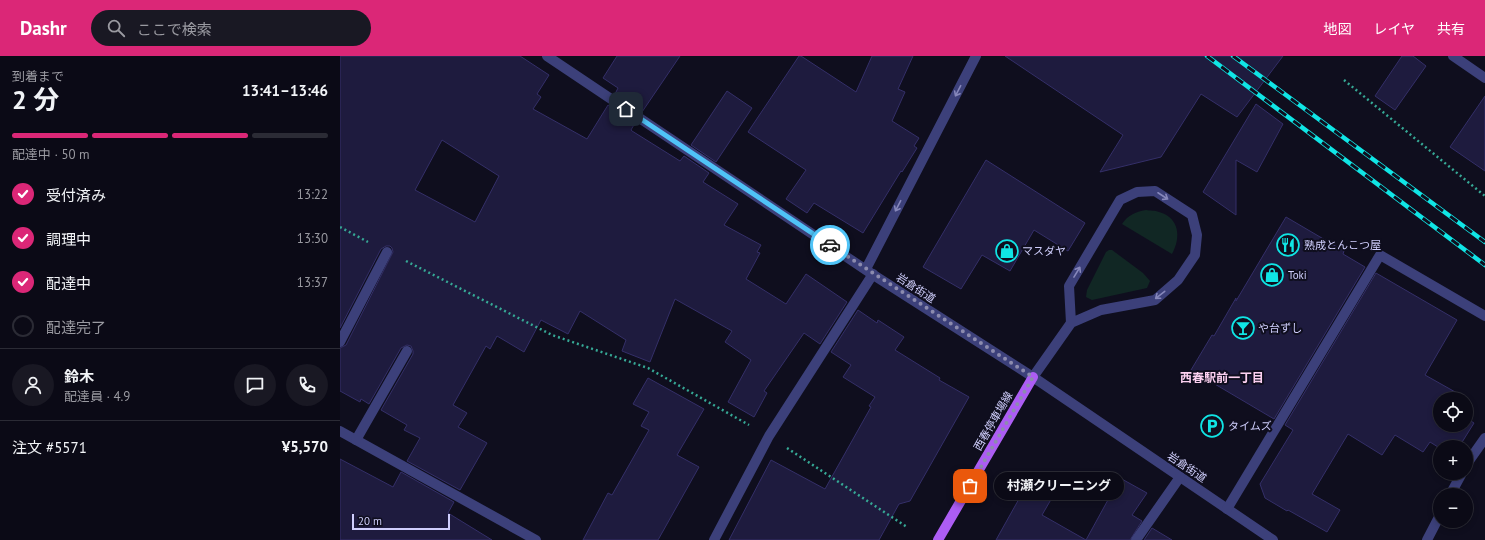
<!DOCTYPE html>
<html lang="ja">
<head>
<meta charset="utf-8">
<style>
  body { margin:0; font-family:"PT Sans","Noto Sans JP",sans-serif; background:#191823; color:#f1f3f6; height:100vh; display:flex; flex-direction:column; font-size:15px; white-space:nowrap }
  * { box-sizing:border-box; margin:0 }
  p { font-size:13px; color:#9a9aa1 }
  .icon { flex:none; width:22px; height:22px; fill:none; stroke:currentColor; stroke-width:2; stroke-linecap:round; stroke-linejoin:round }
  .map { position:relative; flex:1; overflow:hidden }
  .sheet { display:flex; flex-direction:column; background:#0b0a16; width:340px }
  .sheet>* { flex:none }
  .buttons { position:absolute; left:1093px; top:336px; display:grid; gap:8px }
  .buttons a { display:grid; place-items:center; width:40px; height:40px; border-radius:50%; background:#0b0a16; box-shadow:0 2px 6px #0003,0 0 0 1px #2b2b35; font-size:20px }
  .scale { position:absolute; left:12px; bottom:10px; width:98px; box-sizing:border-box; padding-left:4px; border:2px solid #cfcefc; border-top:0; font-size:11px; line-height:14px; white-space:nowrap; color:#cfcefc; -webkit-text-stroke:3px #0f0e1e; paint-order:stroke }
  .pin { position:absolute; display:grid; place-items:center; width:34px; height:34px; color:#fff; margin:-17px; border-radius:8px; box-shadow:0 2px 6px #0006 }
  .courier { position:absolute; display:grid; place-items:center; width:40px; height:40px; margin:-20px; border:3px solid #4fc3f7; border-radius:50%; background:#fff; color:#222; box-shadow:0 1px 5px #0007 }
  .bubble { position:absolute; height:28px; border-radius:14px; background:#0b0a16; box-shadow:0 2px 6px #0003,0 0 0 1px #2b2b35; font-size:13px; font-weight:700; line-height:28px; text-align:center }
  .overview em { font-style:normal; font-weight:700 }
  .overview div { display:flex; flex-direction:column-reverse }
  .overview { display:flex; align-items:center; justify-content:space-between; height:68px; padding:0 12px }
  h1 { font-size:26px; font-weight:700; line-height:30px }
  .bar { display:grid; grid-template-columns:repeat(4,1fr); gap:6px 4px; align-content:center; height:48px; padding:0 12px }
  .bar i { height:5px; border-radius:3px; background:#2b2b35 }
  .bar .current { background:#db2777 }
  .bar p { grid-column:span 4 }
  .line { display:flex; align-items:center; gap:10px; padding:0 12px; border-top:1px solid #2b2b35 }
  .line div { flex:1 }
  .round { display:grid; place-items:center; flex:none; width:42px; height:42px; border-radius:21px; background:#191823 }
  ol { padding:0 12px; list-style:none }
  li { display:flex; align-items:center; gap:12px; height:44px }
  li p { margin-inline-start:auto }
  li .icon { padding:4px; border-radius:50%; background:#db2777; color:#fff; stroke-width:4 }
  li:last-child { color:#9a9aa1 }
  li i { width:22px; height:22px; border:2px solid #2b2b35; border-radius:50% }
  header { display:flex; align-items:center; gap:24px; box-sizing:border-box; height:56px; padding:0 20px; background:#db2777; color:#fff }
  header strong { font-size:19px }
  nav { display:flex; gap:22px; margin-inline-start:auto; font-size:14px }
  .search { width:280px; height:36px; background:#191823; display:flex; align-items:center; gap:10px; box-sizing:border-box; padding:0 14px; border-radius:22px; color:#9a9aa1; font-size:15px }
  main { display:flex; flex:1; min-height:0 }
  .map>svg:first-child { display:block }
</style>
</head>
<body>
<header>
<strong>Dashr</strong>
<div class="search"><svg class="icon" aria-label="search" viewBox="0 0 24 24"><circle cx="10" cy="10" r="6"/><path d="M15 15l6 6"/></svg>ここで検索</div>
<nav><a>地図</a><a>レイヤ</a><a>共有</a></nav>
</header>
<main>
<section class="sheet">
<div class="overview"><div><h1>2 分</h1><p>到着まで</p></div><em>13:41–13:46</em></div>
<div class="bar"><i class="current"></i><i class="current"></i><i class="current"></i><i></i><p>配達中 · 50 m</p></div>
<ol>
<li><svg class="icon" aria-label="check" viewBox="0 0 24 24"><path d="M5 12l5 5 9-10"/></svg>受付済み<p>13:22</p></li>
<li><svg class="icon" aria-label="check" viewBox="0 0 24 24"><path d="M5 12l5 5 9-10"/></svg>調理中<p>13:30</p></li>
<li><svg class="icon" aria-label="check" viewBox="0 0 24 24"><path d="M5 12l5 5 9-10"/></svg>配達中<p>13:37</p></li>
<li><i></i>配達完了</li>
</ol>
<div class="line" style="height:72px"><a class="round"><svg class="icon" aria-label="person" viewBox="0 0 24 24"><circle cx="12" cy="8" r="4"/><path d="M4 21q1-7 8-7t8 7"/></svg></a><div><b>鈴木</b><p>配達員 · 4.9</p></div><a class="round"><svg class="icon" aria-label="chat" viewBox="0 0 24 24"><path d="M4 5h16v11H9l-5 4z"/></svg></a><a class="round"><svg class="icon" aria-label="phone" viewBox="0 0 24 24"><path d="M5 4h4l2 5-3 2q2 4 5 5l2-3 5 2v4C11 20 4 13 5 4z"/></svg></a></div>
<div class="line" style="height:52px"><div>注文 #5571</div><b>¥5,570</b></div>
</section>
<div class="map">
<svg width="1145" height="484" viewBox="0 0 1145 484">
  <rect width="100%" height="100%" fill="#0f0e1e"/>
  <g fill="#112724">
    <path d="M806,154C810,155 815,154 819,156C840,162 841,182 832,198L782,168C788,159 795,156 806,154Z"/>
    <path d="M769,194H772L803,217L810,225L807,232L752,244L746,241L747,234L766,196Z"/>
  </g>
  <g fill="#1e1b3e" stroke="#342f68" fill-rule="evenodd">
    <path d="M0,0H180L209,19L197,38L201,41L193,53L247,83L268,49L295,67L291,74L292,75L340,105L344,100L369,117L363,126L398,148L384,169L421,189L417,196L420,197L406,223L446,248L466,218L507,246L480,288L464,277L424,335L427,337L414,361L388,346L411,304L385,286L392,275L335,243L310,306L282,295L286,284L240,255L228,278L201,264L184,296L157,280L150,293L146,290L113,349L127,357L118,371L147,387L120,434L67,405L80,382L64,374L67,369L41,354L73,298V295L71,290L67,289L61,292L29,348L21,343L20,346L0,335V292L6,289L53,196L52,192L50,190H46L41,193L0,272ZM102,84L159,120L135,166L75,134Z"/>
    <path d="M277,0H340L302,56L275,38L278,32L263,22Z"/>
    <path d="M459,0H461L516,36L532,0H573L558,33L565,36L552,65L579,82L574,90L577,92L562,116L561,115L523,177L474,147L467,157L446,143L466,114L408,76Z"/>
    <path d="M665,0H943L897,61L861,38L821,101L760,116L783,79Z"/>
    <path d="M1062,0H1073L1086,10L1055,54L1035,40Z"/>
    <path d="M387,35L412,52L376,106L351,89Z"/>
    <path d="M1145,40V115L1110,91Z"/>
    <path d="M916,48L943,68L917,116L896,104V159L863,136Z"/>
    <path d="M646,104L745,167L728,195L694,174L670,215L642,199L621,233L583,211Z"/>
    <path d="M946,161L1004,195L1003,198L1025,211L934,363L851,314L872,279L874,280L896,242V245Z"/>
    <path d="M1036,217L1117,264L1085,319L1117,337L1114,343H1100V369H1126V362L1134,367L1119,391H1098L1090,386L1083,396L1055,379L1042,399L1008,378L972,438L1000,454L987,476L948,454L947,455L925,442L920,428L953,374L945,369Z"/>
    <path d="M518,254L537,267L538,264L564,281L555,294L600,322L599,324L629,341L570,445L559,448L539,484H389L431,404L485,433L531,351L529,350L535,341L503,321L511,309L491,296Z"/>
    <path d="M308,322L364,353L337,399L359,411L318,484H243L268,437L272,439L309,374L301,370L309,356L293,348Z"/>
    <path d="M0,403L53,431L61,416L114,446L108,457L152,484H0Z"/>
    <path d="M727,416L702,459L746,484L780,422L807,437L792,459L802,465L790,484H656L684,434L692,428Z"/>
    <path d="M812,472L832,484H804Z"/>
  </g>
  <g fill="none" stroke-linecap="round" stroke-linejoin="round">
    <g stroke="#36a895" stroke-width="2.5" stroke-dasharray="2 3" stroke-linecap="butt">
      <path d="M1004,24L1145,140"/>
      <path d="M0,171L28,186"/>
      <path d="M66,205L212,279L308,312L409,369"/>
      <path d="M447,392L567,471"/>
    </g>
    <g stroke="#3c407a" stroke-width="10">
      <path d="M207,0L532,218L693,321L933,484"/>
      <path d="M1113,0L1145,22"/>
      <path d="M526,213L636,0"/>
      <path d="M0,286L47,196"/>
      <path d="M693,321L731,267L761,254L815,244L838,224L855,199L857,179L852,159L815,135L797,136L780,144L729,230L731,267"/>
      <path d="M0,375L196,484"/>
      <path d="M16,384L67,295"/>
      <path d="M1126,409L1145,382"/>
      <path d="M1110,439L1122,417"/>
      <path d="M887,453L1040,199L1145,260"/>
      <path d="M374,484L429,380L533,218"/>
      <path d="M796,484L840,421"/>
      <path d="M1087,484L1100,459"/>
    </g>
    <path stroke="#ac5df4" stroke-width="10" d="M598,484L693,321"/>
    <g stroke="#10e5e5" stroke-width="4.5">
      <g id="rail">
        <path d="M867,0L1145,209"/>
        <path d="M893,0L1145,186"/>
      </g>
    </g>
    <use href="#rail" stroke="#0f0e1e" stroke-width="3" stroke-dasharray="9" stroke-linecap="butt"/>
  </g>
  <defs><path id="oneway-shaft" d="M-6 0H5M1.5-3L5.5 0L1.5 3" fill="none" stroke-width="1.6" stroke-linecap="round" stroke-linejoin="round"/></defs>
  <g stroke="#8687bb">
    <use href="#oneway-shaft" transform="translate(618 35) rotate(117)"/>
    <use href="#oneway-shaft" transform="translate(823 140) rotate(33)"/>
    <use href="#oneway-shaft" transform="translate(558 150) rotate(117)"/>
    <use href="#oneway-shaft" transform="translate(737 216) rotate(-59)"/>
    <use href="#oneway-shaft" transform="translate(820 239) rotate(142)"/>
  </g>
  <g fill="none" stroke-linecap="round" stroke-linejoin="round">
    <path stroke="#8c8bae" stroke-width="4" stroke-dasharray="0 7.2" d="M490,189L693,321L630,430"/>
    <path stroke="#4fc3f7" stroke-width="5" d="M286,53L490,189"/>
  </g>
  <defs>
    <g id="restaurant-ring" transform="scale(1.15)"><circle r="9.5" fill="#0f0e1e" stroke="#10e5e5" stroke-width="1.5"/><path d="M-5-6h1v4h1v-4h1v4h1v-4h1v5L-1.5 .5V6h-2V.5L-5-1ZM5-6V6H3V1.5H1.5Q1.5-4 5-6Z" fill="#10e5e5"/></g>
    <g id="shop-ring" transform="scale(1.15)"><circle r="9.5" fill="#0f0e1e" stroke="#10e5e5" stroke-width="1.5"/><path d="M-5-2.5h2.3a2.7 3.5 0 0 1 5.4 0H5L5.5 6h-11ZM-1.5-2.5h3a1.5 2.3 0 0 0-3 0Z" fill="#10e5e5"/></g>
    <g id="bar-ring" transform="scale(1.15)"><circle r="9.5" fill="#0f0e1e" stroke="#10e5e5" stroke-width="1.5"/><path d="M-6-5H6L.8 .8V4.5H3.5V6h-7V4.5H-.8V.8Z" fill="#10e5e5"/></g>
    <g id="parking-ring" transform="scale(1.15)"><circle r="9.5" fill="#0f0e1e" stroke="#10e5e5" stroke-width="1.5"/><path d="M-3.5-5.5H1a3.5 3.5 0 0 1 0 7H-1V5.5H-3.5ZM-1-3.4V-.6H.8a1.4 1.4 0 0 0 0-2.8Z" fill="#10e5e5"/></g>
  </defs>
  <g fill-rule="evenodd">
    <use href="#restaurant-ring" x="948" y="189"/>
    <use href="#shop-ring" x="667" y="195"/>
    <use href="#shop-ring" x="932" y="219"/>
    <use href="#bar-ring" x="903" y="272"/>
    <use href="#parking-ring" x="872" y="370"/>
  </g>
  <g text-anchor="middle" stroke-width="4" stroke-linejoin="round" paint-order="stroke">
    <g font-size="11" fill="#cfcefc" stroke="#0f0e1e" text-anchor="start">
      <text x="964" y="193">熟成とんこつ屋</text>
      <text x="682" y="199">マスダヤ</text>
      <text x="948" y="223">Toki</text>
      <text x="918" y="276">や台ずし</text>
      <text x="888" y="374">タイムズ</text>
    </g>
    <g font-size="11" fill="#cfcefc" stroke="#0f0e1e">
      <text transform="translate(576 232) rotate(33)" y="4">岩倉街道</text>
      <text transform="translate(653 365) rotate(-60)" y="4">西春停車場線</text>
      <text transform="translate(847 411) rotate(34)" y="4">岩倉街道</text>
    </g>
    <g font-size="12" font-weight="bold" fill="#fcd0f0" stroke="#0f0e1e">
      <text x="882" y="326">西春駅前一丁目</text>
    </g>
  </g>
</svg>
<div class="buttons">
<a><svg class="icon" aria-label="locate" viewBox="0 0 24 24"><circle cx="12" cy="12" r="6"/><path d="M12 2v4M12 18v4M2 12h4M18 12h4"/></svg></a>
<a>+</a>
<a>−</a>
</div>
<div class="scale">20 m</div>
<div class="pin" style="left:630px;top:430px;background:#ea580c"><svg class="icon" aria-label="bag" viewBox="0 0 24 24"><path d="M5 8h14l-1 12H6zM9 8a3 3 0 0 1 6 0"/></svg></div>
<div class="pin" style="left:286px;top:53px;background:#1f2937"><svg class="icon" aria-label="home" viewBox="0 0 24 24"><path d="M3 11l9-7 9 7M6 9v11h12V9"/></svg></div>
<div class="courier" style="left:490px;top:189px"><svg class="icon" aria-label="car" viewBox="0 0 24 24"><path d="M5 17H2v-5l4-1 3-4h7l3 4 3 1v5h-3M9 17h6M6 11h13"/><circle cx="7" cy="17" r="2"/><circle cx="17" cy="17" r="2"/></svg></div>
<div class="bubble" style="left:654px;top:416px;width:130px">村瀬クリーニング</div>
</div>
</main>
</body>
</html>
